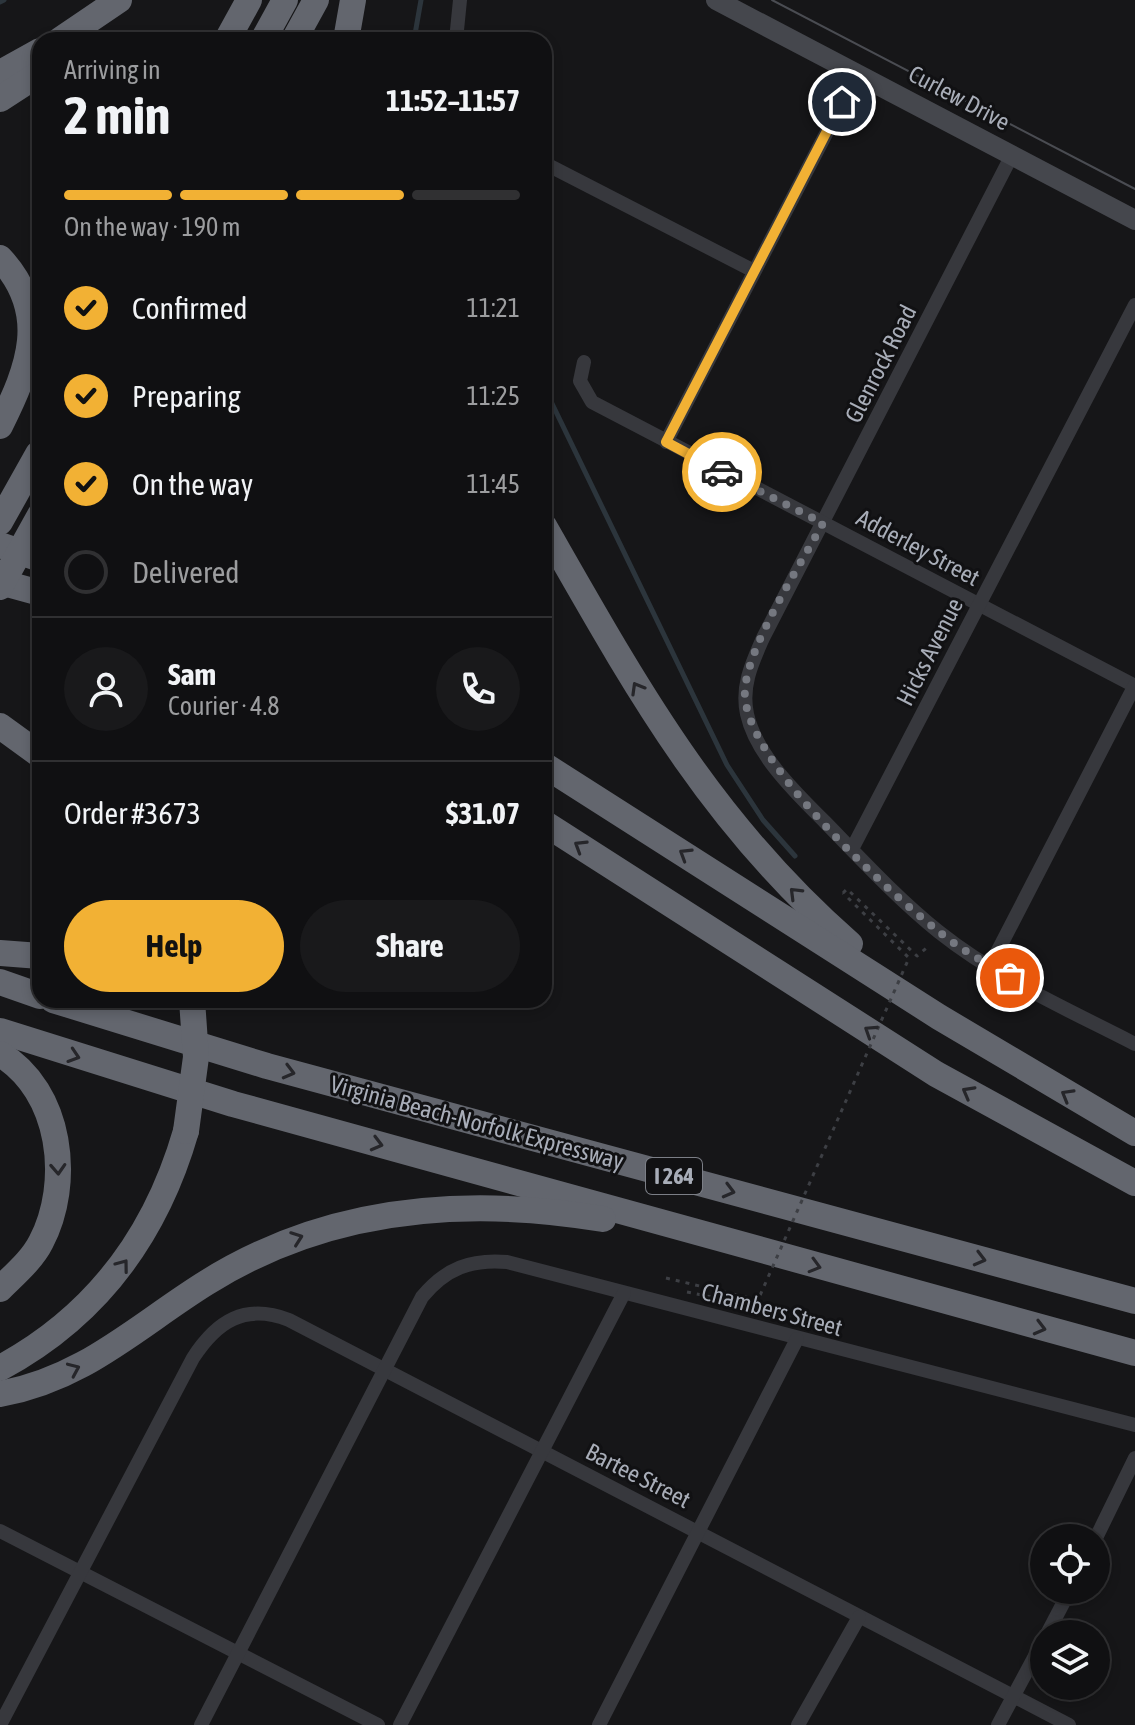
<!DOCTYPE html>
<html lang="en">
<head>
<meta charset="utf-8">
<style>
  body { margin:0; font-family:"Asap Condensed",sans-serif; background:#19191b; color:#f1f3f6; height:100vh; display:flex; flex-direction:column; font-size:30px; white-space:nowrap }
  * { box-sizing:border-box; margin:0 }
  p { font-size:26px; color:#9c9d9f }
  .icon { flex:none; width:44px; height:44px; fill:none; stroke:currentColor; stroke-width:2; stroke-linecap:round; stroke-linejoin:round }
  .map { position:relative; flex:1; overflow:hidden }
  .side { position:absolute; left:32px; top:32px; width:520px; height:976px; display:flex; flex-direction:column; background:#101012; border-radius:24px; box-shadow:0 4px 12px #0003,0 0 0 2px #303032 }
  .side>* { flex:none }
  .controls { position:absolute; left:1030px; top:1524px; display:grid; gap:16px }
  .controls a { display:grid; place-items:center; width:80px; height:80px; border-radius:50%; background:#101012; box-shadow:0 4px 12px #0003,0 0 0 2px #303032; font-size:40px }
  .pin { position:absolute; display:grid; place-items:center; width:68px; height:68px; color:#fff; margin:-34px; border:4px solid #fff; border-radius:50%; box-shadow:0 2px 8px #0007 }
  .courier { position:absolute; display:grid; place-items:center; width:80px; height:80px; margin:-40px; border:6px solid #f2b134; border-radius:50%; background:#fff; color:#222; box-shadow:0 2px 10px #0007 }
  .overview em { font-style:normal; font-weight:700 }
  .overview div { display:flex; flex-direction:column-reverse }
  .overview { display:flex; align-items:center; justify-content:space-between; height:136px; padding:0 32px }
  h1 { font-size:52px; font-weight:700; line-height:60px }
  .bar { display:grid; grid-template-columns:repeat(4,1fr); gap:12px 8px; align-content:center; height:96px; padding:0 32px }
  .bar i { height:10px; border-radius:6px; background:#303032 }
  .bar .on { background:#f2b134 }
  .bar p { grid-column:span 4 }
  .line { display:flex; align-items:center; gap:20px; padding:0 32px; border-top:2px solid #303032 }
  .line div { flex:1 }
  .round { display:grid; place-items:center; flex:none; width:84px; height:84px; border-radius:42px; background:#19191b }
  ol { padding:0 32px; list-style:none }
  li { display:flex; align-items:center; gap:24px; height:88px }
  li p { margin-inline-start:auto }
  li .icon { padding:8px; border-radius:50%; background:#f2b134; color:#111; stroke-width:4 }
  li:last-child { color:#9c9d9f }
  li i { width:44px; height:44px; border:4px solid #303032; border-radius:50% }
  .action { display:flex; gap:16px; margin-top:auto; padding:16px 32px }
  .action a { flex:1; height:92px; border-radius:48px; background:#f2b134; color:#111; font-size:32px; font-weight:700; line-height:92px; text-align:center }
  .action a+a { background:#19191b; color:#f1f3f6 }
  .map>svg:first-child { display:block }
</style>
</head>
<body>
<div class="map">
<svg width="1135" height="1725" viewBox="0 0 1135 1725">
  <rect width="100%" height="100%" fill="#161618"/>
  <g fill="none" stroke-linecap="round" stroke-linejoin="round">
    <g stroke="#2c353c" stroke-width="5">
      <path d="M0,2L4,0"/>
      <path d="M414,40L421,0"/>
      <path d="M544,387L727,765L763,820L795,856"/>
    </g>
    <g stroke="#3d3f44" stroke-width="3" stroke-dasharray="4 6" stroke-linecap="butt">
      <path d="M843,893L847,889L917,956L930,945"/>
      <path d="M687,1292L769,1309L767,1314"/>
    </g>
    <g stroke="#37383d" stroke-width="14">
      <path d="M456,40L460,0"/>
      <path d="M1012,155L763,638C752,663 741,686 747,714C756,755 796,793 825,822C862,860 898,899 939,932C998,979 1069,1010 1135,1044"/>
      <path d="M544,163L754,271"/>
      <path d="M584,362L580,381L592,402L1135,686"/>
      <path d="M666,442L857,74"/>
      <path d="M852,849L1135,305"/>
      <path d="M990,966L1135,685"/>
      <path d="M0,1531L378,1725"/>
      <path d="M1096,1538L1135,1458"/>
      <path d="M1047,1634L1070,1590"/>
      <path d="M0,1725L193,1358C217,1321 245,1303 289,1320L1069,1725"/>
      <path d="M201,1725L422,1297C446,1268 471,1259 507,1262L1135,1425"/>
      <path d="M400,1725L624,1293"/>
      <path d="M599,1725L797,1339"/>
      <path d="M798,1725L859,1617"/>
      <path d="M998,1725L1044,1639"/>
    </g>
    <path stroke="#45474d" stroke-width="20" d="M716,0L1135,220"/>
    <g stroke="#63666e" stroke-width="26">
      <path d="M60,40L119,0"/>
      <path d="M227,40L249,0"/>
      <path d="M263,40L285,0"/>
      <path d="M294,40L316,0"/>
      <path d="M346,40L353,0"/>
      <path d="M0,73L40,51"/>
      <path d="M0,99L40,73"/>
      <path d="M0,258C51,313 29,368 0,426"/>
      <path d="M544,526C635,685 709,821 850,944"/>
      <path d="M0,545L40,559"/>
      <path d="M0,582L40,593"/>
      <path d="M0,726L40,755"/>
      <path d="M544,765L939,1017L1135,1133"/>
      <path d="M544,823L936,1074L1135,1183"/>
      <path d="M0,953L40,956"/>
      <path d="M0,982L40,996"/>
      <path d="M53,1000L267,1066L1135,1301"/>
      <path d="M0,1031L233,1104L1135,1353"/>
      <path d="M0,1054C62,1091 72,1183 41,1242C32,1260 14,1275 0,1289"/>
      <path d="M0,1368C97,1316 156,1235 186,1131"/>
      <path d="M0,1394C84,1379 137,1326 206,1283C327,1207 465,1196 603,1219"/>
    </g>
    <path stroke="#4a4c52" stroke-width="2" d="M772,0L1135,189"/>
    <path stroke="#3d3f44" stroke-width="3" stroke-dasharray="4 6" stroke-linecap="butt" d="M666,1278L758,1300L909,958L843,893"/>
    <g stroke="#63666e" stroke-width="26">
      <path d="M0,522L38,454"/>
      <path d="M0,587L40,515"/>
      <path d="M186,1131L196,1057L192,1000"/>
    </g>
  </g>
  <defs><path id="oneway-chevron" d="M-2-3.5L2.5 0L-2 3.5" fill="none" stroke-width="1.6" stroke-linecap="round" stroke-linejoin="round" transform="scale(2)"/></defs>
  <g stroke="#26262a">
    <use href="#oneway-chevron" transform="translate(637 688) rotate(-120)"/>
    <use href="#oneway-chevron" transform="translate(580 846) rotate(-148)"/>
    <use href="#oneway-chevron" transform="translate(685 854) rotate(-148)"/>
    <use href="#oneway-chevron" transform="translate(795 893) rotate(-135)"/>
    <use href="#oneway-chevron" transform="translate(870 1031) rotate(-147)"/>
    <use href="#oneway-chevron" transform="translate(74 1056) rotate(18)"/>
    <use href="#oneway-chevron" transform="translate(289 1072) rotate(15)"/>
    <use href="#oneway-chevron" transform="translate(968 1092) rotate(-151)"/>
    <use href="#oneway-chevron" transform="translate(1067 1095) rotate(-150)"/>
    <use href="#oneway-chevron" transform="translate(377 1144) rotate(15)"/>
    <use href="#oneway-chevron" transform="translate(58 1169) rotate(87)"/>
    <use href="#oneway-chevron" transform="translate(729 1191) rotate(15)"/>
    <use href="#oneway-chevron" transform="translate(297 1238) rotate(-20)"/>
    <use href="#oneway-chevron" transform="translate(980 1259) rotate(15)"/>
    <use href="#oneway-chevron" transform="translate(123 1265) rotate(-53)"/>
    <use href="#oneway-chevron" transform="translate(815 1266) rotate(16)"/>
    <use href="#oneway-chevron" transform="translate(1040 1328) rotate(15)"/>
    <use href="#oneway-chevron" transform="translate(74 1369) rotate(-24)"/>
  </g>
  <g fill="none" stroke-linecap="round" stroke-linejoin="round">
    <path stroke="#757880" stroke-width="8" stroke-dasharray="0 14.4" d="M722,472L823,523C800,566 749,643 745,689C739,756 886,890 938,931C960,949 986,963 1010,978"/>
    <path stroke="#f2b134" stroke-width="10" d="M722,472L666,442L842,102"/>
  </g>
  <g text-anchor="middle" stroke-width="6" stroke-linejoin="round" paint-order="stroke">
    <rect fill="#111113" stroke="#7b7e86" stroke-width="2" x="646" y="1158" width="56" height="36" rx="6"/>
    <g font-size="22" font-weight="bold" fill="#a8adb8">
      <text x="674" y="1184">I 264</text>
    </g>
    <g font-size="24" fill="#a8adb8" stroke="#111113">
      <text transform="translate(959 98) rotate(28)" y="8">Curlew Drive</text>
      <text transform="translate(881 364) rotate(-63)" y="8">Glenrock Road</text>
      <text transform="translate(918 548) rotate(28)" y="8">Adderley Street</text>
      <text transform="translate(930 652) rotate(-63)" y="8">Hicks Avenue</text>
      <text transform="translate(477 1123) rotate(15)" y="8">Virginia Beach-Norfolk Expressway</text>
      <text transform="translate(772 1310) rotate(15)" y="8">Chambers Street</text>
      <text transform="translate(638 1476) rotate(27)" y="8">Bartee Street</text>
    </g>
  </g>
</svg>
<div class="controls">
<a><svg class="icon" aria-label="locate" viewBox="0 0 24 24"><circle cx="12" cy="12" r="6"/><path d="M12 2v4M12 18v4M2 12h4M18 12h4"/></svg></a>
<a><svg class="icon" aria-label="layers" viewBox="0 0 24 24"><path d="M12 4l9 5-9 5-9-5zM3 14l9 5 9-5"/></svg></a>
</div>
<div class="pin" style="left:1010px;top:978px;background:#ea580c"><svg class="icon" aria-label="bag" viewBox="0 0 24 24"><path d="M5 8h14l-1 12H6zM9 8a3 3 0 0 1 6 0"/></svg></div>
<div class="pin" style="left:842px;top:102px;background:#1f2937"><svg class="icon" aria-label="home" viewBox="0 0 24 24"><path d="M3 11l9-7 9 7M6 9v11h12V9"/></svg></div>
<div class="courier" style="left:722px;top:472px"><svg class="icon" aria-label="car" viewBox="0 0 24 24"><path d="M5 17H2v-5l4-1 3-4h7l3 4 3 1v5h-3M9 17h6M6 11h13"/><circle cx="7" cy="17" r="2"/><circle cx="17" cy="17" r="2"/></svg></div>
<section class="side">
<div class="overview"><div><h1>2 min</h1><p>Arriving in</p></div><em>11:52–11:57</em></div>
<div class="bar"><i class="on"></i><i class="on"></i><i class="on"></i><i></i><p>On the way · 190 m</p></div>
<ol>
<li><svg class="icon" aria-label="check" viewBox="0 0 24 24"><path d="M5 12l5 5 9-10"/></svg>Confirmed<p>11:21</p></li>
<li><svg class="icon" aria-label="check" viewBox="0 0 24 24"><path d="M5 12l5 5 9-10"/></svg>Preparing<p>11:25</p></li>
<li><svg class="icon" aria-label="check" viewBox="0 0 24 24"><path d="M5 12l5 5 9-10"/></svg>On the way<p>11:45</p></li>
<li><i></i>Delivered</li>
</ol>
<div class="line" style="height:144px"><a class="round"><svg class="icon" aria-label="person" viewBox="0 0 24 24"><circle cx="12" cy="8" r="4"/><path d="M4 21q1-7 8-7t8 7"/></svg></a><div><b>Sam</b><p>Courier · 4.8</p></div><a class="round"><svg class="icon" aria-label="phone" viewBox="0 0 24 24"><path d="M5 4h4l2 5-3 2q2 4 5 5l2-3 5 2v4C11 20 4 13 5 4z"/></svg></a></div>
<div class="line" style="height:104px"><div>Order #3673</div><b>$31.07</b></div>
<div class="action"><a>Help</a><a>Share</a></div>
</section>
</div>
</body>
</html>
